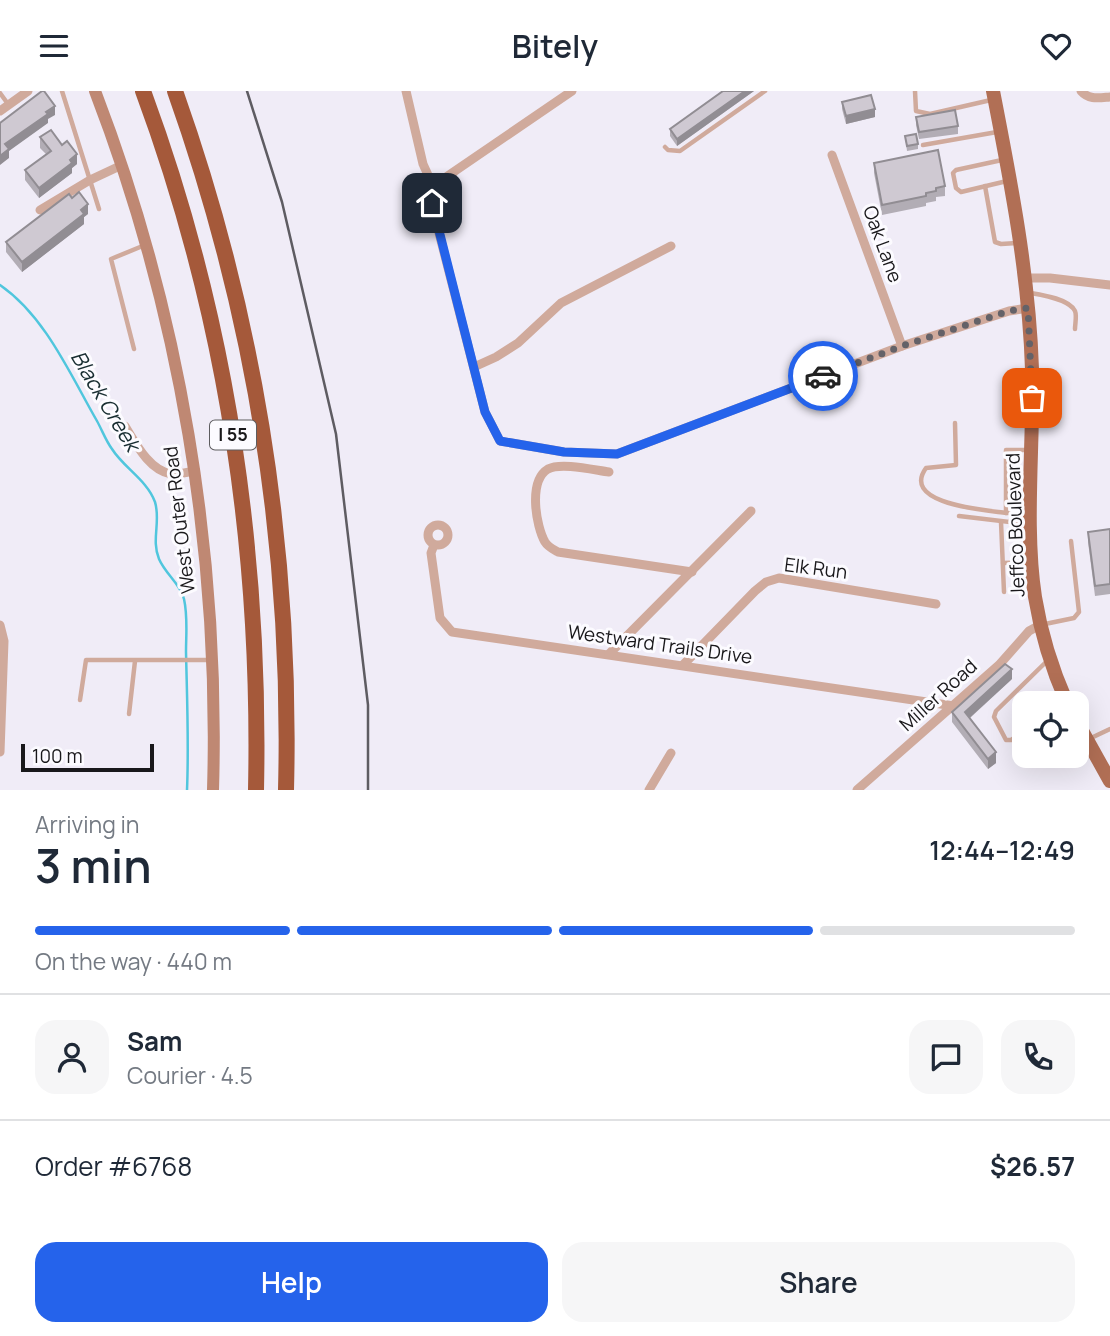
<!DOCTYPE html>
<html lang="en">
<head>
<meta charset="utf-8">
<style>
  body { margin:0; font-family:Manrope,sans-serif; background:#f6f6f7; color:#1f2937; height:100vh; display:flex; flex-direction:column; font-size:26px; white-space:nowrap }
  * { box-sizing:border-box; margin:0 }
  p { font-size:23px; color:#747a83 }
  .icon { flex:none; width:38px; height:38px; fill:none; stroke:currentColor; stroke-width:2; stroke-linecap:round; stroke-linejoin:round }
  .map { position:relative; height:699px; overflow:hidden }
  .details { display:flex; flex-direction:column; background:#fff; flex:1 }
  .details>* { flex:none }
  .controls { position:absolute; left:1012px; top:600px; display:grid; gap:14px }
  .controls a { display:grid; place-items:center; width:77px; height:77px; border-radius:14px; background:#fff; box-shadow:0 7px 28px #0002; font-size:35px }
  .scale { position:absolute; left:21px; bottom:18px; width:133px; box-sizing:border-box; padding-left:7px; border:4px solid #19181b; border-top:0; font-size:19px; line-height:24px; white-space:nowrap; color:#19181b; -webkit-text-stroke:5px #fcfbff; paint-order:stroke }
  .pin { position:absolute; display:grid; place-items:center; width:60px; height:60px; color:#fff; margin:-30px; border-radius:14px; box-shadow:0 4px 10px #0006 }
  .courier { position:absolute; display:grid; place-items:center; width:70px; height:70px; margin:-35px; border:5px solid #2563eb; border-radius:50%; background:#fff; color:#222; box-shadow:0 2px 9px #0007 }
  .head em { font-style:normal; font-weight:600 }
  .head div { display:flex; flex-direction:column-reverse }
  .head { display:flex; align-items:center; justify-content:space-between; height:119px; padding:0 35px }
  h1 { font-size:46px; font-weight:600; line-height:52px }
  .bar { display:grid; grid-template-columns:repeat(4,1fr); gap:10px 7px; align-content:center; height:84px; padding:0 35px }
  .bar i { height:9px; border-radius:5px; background:#e0e1e3 }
  .bar .current { background:#2563eb }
  .bar p { grid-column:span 4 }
  .line { display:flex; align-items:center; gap:18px; padding:0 35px; border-top:2px solid #e0e1e3 }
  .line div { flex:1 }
  .round { display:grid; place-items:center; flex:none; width:74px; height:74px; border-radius:21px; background:#f6f6f7 }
  .action { display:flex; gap:14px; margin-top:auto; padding:14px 35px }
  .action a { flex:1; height:80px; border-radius:21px; background:#2563eb; color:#fff; font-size:28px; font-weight:600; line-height:80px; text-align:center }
  .action a+a { background:#f6f6f7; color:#1f2937 }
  header { display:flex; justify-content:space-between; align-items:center; height:91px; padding:0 35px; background:#fff; font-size:32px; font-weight:600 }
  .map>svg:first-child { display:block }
</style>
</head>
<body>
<header><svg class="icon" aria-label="menu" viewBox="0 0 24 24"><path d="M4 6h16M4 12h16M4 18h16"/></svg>Bitely<svg class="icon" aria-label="heart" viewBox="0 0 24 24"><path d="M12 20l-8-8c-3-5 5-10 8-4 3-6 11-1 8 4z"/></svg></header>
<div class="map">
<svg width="1110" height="699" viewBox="0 0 1110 699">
  <rect width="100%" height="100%" fill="#f0ecf7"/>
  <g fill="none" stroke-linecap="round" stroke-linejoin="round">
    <path stroke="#50c6dd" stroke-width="2.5" d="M0,194C45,225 70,283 97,330C102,339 106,350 112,358C124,377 147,389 155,411C161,430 151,449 159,468C166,484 180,492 184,508C188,526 186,543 186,561C187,607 189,653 187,699"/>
    <g stroke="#d0aa9c" stroke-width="4.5">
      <path d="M62,0L99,118"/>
      <path d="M915,0L916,20L930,23L991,9"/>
      <path d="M0,2L8,13"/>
      <path d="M923,54L997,41"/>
      <path d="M665,56L668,59L680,60L765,0"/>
      <path d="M1002,69L956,79L953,82L956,97L961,101L1007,90"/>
      <path d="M985,95L995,151L1001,153L1017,152"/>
      <path d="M1031,202C1043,204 1069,208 1075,220C1077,225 1075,233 1075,238"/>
      <path d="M134,258L111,168L145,154"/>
      <path d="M955,332L956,374L926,377C900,413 985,419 1006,422"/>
      <path d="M1027,422H1006V359H1029"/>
      <path d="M959,425L1027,433"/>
      <path d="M1001,431L1004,501"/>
      <path d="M1003,472L1030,471"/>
      <path d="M1045,533L1074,527L1079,521L1071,450"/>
      <path d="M80,609L86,569H211"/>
      <path d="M129,623L135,570"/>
      <path d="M1024,641L1011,649H1006L994,626L996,620L1046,571"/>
      <path d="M1091,647L1110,638"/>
    </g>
    <g stroke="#d0aa9c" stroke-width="9">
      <path d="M406,0L423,73L433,95"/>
      <path d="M1081,0C1089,9 1098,7 1110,6"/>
      <path d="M0,20L28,0"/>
      <path d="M832,64L902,255"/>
      <path d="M433,95L432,112L437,134L485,321L500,350L564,361L617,363L902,255L1009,220L1028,217"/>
      <path d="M433,95L572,0"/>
      <path d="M40,119L90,89L122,74"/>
      <path d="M1025,187H1050L1110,194"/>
      <path d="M474,276L496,266L518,252L561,212L671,155"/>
      <path d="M125,335C136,353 149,379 171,383C178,384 187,381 194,380"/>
      <path d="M609,381C594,379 561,371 548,378C528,390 536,435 545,451C548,456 553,458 558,461L692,481"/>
      <circle cx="438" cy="444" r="10"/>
      <path d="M434,454L431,462L440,527L452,541L954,615"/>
      <path d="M0,534L4,550L0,661"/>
      <path d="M609,563L751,420"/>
      <path d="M683,574L755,500L766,491L779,487L936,513"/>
      <path d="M649,699L671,662"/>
      <path d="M857,699L999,574L1029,540L1040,534"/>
    </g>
    <path stroke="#bf8873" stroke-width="12" d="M95,0C180,221 220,462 213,699"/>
    <g stroke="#b16f55" stroke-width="14">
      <path d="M993,0C1011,92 1029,184 1032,278C1034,351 1024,435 1035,506C1041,543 1052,578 1067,612"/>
      <path d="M1076,629L1110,690"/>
    </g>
    <g stroke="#a5593a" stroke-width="16">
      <path d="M143,0C226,224 261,461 256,699"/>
      <path d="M175,0C255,225 292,461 286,699"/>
    </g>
    <path stroke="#5e5c62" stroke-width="2.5" d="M247,0L282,111L336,343L368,614V699"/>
  </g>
  <g fill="#b2adb5">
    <path d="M723,0H754L677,55L670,45V38Z"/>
    <path d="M842,11L875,26L846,33L842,18Z"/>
    <path d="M916,26L958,35V43L919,48L916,34Z"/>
    <path d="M905,45L918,53V58L907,60Z"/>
    <path d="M40,46L77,73L72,77V82L39,107L25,89V79L46,63L40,57Z"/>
    <path d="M874,72L945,95V105L936,106V110L926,112V115L882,124L874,82Z"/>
    <path d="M88,123L84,126V133L22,181L6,161V151Z"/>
    <path d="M1110,438V503L1095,505L1088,451V441Z"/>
    <path d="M1012,588L970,627L996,672L988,678L952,631V621Z"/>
  </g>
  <g fill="#918d93">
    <path d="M745,0H754L677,55V48Z"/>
    <path d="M55,15V24L48,28V32L9,60V67L0,74V65L5,53Z"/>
    <path d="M875,18V26L846,33V25Z"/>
    <path d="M77,63V73L72,77V82L39,107V97Z"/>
    <path d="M88,113V123L84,126V133L22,181V171Z"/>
    <path d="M1012,578V588L965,631V621Z"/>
    <path d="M996,661V672L988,678V668Z"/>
  </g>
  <g fill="#cfc9d2" stroke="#918d93" stroke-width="2">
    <path d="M42,0H44L55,15L46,21L48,23L5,53L9,58L0,65V32Z"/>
    <path d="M723,0H745L677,48L670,38Z"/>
    <path d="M871,4L875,18L846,25L842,11Z"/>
    <path d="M955,19L958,35L919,41L916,26Z"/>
    <path d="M51,39L62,54L67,50L77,63L70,69L72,72L39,97L25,79L51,60L40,46Z"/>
    <path d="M916,43L918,53L907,55L905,45Z"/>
    <path d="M938,59L945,95L936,97V100L926,102V105L882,114L874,72Z"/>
    <path d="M79,101L88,113L81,119L84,123L22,171L6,151L69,103L72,107Z"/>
    <path d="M1110,438V493L1095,495L1088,441Z"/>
    <path d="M1005,573L1012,578L965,621L996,661L988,668L952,621Z"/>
  </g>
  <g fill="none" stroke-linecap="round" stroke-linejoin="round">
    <path stroke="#646268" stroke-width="7" stroke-dasharray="0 12.6" d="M823,285L902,255L1009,220L1028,217L1032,307"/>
    <path stroke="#2563eb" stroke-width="9" d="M432,112L485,321L500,350L564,361L617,363L823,285"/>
  </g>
  <g text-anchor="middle" stroke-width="6" stroke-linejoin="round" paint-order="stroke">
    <rect fill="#fcfbff" stroke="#5d5c5f" stroke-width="2" x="210" y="329.5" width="46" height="29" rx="5"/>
    <g font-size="18" font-weight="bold" fill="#19181b">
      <text x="233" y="350">I 55</text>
    </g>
    <g font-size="19" fill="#19181b" stroke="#fcfbff">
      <text transform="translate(883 153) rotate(70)" y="7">Oak Lane</text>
      <text transform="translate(179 429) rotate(-97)" y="7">West Outer Road</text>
      <text transform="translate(1015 434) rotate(-92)" y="7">Jeffco Boulevard</text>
      <text transform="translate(816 477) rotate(7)" y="7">Elk Run</text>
      <text transform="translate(660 553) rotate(8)" y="7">Westward Trails Drive</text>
      <text transform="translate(938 604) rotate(-42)" y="7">Miller Road</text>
    </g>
    <g font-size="21" font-style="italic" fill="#182d31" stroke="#fcfbff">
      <text transform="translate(105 310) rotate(59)" y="7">Black Creek</text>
    </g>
  </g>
</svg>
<div class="controls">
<a><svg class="icon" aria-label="locate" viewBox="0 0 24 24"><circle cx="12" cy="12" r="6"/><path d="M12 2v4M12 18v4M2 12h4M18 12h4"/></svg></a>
</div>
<div class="scale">100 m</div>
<div class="pin" style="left:1032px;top:307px;background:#ea580c"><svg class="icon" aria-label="bag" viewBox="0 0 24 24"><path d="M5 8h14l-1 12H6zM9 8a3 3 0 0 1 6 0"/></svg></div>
<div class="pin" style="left:432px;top:112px;background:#1f2937"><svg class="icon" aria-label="home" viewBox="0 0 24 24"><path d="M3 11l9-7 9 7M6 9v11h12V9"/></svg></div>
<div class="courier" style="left:823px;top:285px"><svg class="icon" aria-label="car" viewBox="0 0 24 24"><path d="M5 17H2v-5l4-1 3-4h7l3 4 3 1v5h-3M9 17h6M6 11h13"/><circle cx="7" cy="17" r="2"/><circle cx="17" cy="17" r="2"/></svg></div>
</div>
<section class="details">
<div class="head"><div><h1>3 min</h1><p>Arriving in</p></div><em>12:44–12:49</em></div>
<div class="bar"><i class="current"></i><i class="current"></i><i class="current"></i><i></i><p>On the way · 440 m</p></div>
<div class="line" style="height:126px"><a class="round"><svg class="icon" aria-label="person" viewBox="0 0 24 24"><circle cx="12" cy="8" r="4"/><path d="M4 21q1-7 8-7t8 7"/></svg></a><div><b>Sam</b><p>Courier · 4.5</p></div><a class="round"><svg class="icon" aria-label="chat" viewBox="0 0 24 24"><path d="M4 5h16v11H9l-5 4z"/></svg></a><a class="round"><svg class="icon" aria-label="phone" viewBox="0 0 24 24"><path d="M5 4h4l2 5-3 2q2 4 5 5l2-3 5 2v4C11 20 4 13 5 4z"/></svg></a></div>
<div class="line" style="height:91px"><div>Order #6768</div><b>$26.57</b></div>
<div class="action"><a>Help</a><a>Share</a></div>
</section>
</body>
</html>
